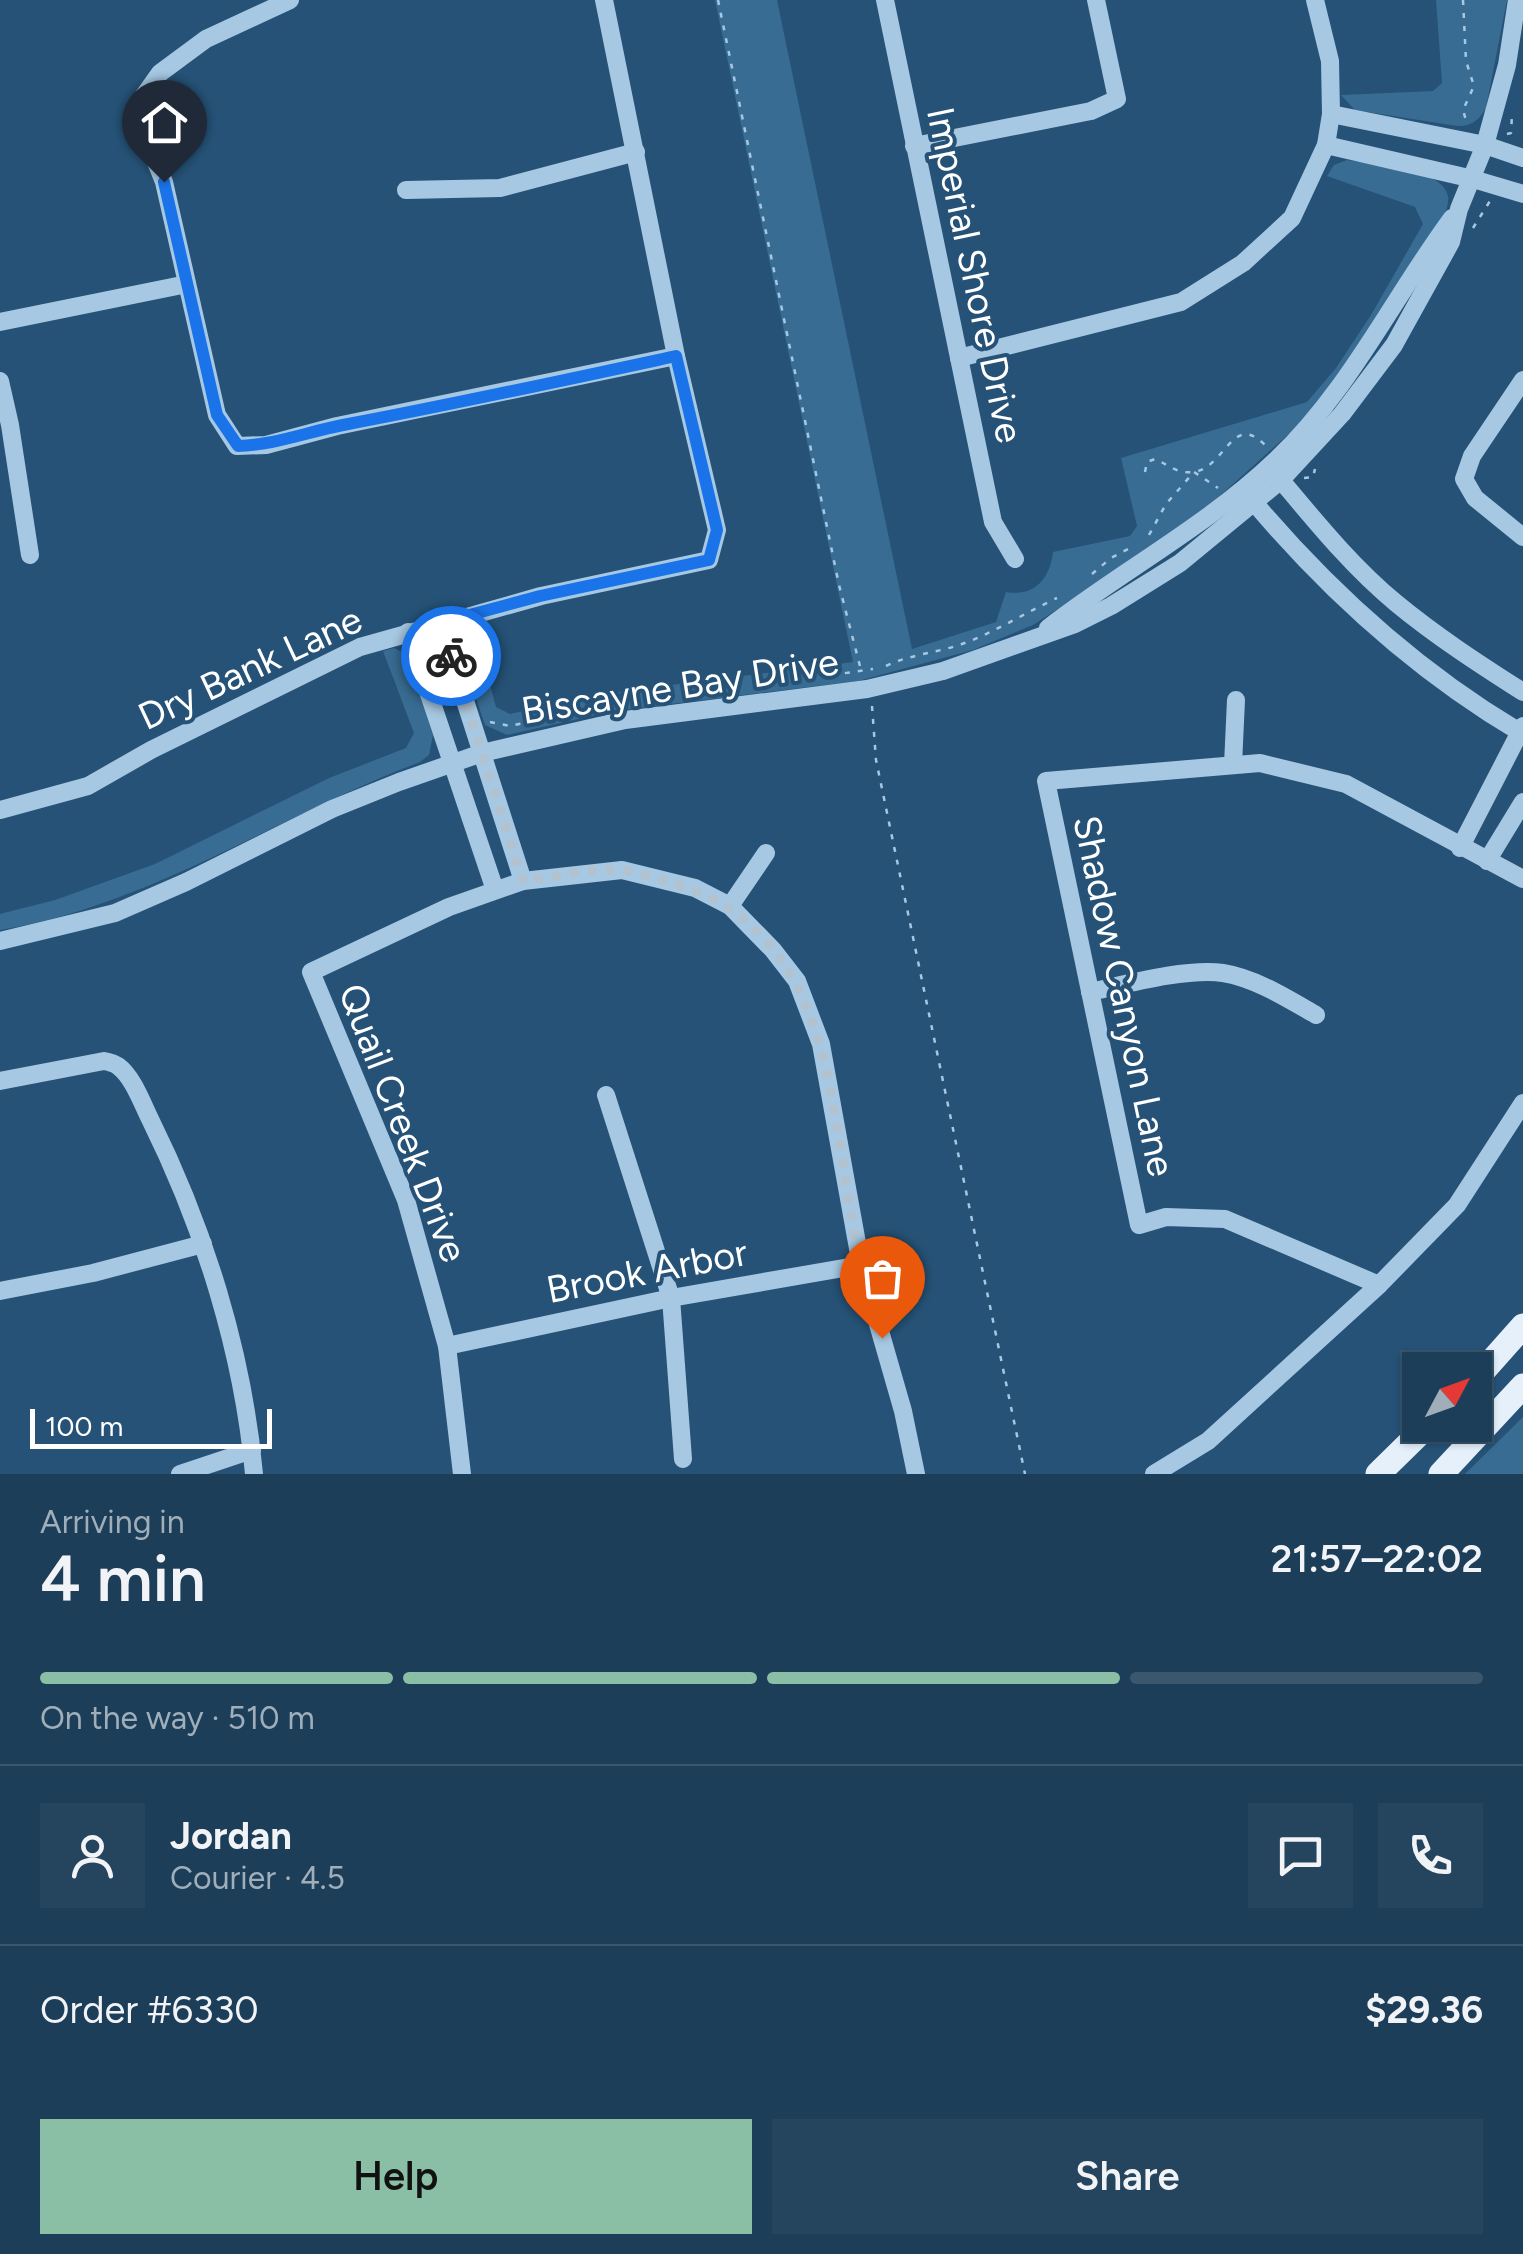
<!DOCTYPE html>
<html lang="en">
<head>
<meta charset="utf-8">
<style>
  body { margin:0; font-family:Figtree,sans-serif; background:#25455e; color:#f1f3f6; height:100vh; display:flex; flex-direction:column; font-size:38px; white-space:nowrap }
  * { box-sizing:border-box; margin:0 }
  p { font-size:32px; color:#a0aeba }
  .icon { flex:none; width:55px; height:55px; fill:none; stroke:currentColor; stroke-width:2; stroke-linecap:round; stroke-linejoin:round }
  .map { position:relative; height:1474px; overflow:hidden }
  .side { display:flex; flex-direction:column; background:#1c3e58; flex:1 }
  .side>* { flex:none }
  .needle { width:65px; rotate:49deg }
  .fabs { position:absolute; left:1402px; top:1352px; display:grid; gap:20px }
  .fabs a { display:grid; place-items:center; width:90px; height:90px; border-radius:0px; background:#1c3e58; box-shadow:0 2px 8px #0004,0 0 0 2px #3a576e; font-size:50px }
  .scale { position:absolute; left:30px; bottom:25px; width:242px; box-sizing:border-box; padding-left:10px; border:5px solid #fff; border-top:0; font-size:28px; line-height:35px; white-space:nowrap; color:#fff; -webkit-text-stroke:8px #255276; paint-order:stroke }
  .pin { position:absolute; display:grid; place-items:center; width:85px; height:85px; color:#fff; margin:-102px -42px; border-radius:50% 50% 50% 0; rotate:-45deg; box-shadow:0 0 10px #0007 }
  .pin .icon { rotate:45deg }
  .courier { position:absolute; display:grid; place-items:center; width:100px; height:100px; margin:-50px; border:8px solid #1a73e8; border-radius:50%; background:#fff; color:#222; box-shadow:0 2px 12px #0007 }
  .head em { font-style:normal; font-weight:600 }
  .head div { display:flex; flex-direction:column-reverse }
  .head { display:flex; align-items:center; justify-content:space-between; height:170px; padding:0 40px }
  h1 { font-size:65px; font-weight:600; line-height:75px }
  .bar { display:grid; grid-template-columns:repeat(4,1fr); gap:15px 10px; align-content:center; height:120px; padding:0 40px }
  .bar i { height:12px; border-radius:8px; background:#3a576e }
  .bar .selected { background:#8abfa5 }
  .bar p { grid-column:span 4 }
  .line { display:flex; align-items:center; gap:25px; padding:0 40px; border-top:2px solid #3a576e }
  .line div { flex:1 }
  .round { display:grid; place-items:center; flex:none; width:105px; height:105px; border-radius:0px; background:#25455e }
  .action { display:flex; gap:20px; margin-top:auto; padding:20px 40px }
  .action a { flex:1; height:115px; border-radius:0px; background:#8abfa5; color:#111; font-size:40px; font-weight:600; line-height:115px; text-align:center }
  .action a+a { background:#25455e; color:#f1f3f6 }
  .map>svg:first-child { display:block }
</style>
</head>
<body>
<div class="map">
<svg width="1523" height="1474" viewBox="0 0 1523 1474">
  <rect width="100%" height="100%" fill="#255276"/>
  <g fill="#396c93">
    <path d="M715,0H777L912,649L996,622L1006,592C1034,597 1050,579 1053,552L1130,536L1137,526L1121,458L1307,402L1336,368L1371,315L1423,224L1415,207L1327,176L1334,165L1347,160C1371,164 1443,168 1448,196C1449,201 1447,207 1446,212L1337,379L1293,430L1183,529L1033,625L973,650L858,681L614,711L507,735L485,725L459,647V638L463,628L474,623L496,707L510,714L593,695L853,662Z"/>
    <path d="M1436,0H1507L1486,108C1479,120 1471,127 1457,126L1355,110L1341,95L1433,91L1442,83Z"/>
    <path d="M394,648L406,654L433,735L429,755L420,762C279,815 151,905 0,930V914L55,900L155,864L329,778L406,748L414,733L383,651Z"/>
    <path d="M1523,1417V1474H1465Z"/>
  </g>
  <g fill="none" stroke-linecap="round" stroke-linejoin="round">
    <g stroke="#a6c8e2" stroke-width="2.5" stroke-dasharray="5 8" stroke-linecap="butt">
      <path d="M718,0L839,585L861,670"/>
      <path d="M1463,0L1466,61L1474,86L1463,110L1467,124"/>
      <path d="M1507,134L1511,133L1512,115"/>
      <path d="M1473,228L1490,201"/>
      <path d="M1145,472L1147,462L1155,459C1169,465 1177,474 1193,472C1225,469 1232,411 1265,445"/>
      <path d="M1304,478L1313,477L1315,469"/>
      <path d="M1149,535L1166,504L1194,472L1218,488"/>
      <path d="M1092,574L1111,558L1130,548"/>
      <path d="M886,666C913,653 941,653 970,641C1000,629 1027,612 1057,598"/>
      <path d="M832,675L873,669"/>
      <path d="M620,702L653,692L670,696"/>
      <path d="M872,706L876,760L1025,1474"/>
      <path d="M490,722L510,726L603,706"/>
    </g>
    <g stroke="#a6c8e2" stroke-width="18">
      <path d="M290,0L206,39L160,73L138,104L146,137L164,182L217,415L237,446L266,445L337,426L676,356"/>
      <path d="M885,0L993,522L1015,559"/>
      <path d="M1331,114L1485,145L1523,158"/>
      <path d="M1326,145L1473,179L1523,194"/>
      <path d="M914,146L1091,111L1117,99L1096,0"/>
      <path d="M406,190L500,188L636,152"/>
      <path d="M0,322L187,284"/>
      <path d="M959,358L1181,302L1243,263L1292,218L1326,145L1331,114L1330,61L1315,0"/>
      <path d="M1523,380L1472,456L1464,479L1475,498L1523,537"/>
      <path d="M0,381L10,425L30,555"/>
      <path d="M1274,472C1312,517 1350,565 1396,603C1436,636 1479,664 1523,692"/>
      <path d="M1247,494C1327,590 1416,671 1523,734"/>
      <path d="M440,623L523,881"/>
      <path d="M1048,628C1123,570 1207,526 1276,460C1350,390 1393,298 1452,218"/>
      <path d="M408,632L495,890"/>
      <path d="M1233,765L1236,700"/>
      <path d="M0,810L88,786L151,750L360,647L541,596L709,560L717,530L676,356L604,0"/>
      <path d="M1460,848L1523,726"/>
      <path d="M1487,861L1523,802"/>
      <path d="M730,906L766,853"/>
      <path d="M0,941L115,913L186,882L332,809L399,782L482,753L625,720L867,689L943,671L1075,624L1111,606L1180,563L1281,480L1342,414L1394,345L1451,242L1459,209L1485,145L1507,65L1517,0"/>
      <path d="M1090,992C1127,984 1186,968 1223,973C1255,978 1288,999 1316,1015"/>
      <path d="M0,1081L104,1061C109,1062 114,1063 118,1066C133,1077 142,1103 150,1119C204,1228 243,1352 254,1474"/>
      <path d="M606,1095L671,1298L683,1459"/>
      <path d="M1379,1285L1225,1219L1166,1217L1139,1225L1046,781L1260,763L1346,784L1523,879"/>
      <path d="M0,1291L93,1273L203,1244"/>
      <path d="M447,1346L671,1298L861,1265"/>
      <path d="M180,1474L252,1450"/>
      <path d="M462,1474L447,1346L406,1200L311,972L449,907L523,881L622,870L695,888L730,906L773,950L797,981L821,1044L861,1265L903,1411L916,1474"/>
      <path d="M1154,1474L1208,1441L1379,1285L1457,1205L1523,1103"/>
    </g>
    <g stroke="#e5f0fb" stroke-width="25">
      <path d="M1475,1380L1523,1326"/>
      <path d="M1378,1474L1428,1425"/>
      <path d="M1441,1474L1523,1386"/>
    </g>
  </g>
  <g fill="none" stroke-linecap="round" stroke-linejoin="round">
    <path stroke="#b3c2cf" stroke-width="10" stroke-dasharray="0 18" d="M451,656L523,881C554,877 590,868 621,870C636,871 652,877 665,881C842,926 828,1124 861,1266C866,1290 875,1314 882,1338"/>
    <path stroke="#1a73e8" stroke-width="12" d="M164,182L217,415L238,446C274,445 307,432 343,425C455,404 565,380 676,356L717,530L709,560L540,596L440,623L451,656"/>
  </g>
  <g text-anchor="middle" stroke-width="8" stroke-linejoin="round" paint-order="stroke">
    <g font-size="38" fill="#fff" stroke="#255276">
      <text transform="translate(975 275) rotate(78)" y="13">Imperial Shore Drive</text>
      <text transform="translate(250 668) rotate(-25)" y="13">Dry Bank Lane</text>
      <text transform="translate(680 686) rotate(-9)" y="13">Biscayne Bay Drive</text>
      <text transform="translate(1124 996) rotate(78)" y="13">Shadow Canyon Lane</text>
      <text transform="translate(403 1123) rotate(69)" y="13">Quail Creek Drive</text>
      <text transform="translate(647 1271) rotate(-11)" y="13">Brook Arbor</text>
    </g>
  </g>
</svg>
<div class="fabs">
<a><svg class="needle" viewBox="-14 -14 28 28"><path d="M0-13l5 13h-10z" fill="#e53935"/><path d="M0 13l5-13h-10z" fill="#a0aeba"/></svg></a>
</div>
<div class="scale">100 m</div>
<div class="pin" style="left:882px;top:1338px;background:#ea580c"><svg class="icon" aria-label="bag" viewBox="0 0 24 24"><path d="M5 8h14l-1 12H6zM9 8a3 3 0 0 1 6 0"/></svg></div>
<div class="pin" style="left:164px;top:182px;background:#1f2937"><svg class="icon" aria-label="home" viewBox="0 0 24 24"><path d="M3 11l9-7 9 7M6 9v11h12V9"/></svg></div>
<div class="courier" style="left:451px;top:656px"><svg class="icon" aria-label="bike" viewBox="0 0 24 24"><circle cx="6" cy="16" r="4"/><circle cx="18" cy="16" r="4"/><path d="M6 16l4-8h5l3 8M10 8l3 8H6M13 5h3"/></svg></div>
</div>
<section class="side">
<div class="head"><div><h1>4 min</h1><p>Arriving in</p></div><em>21:57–22:02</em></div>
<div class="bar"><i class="selected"></i><i class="selected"></i><i class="selected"></i><i></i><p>On the way · 510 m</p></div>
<div class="line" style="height:180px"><a class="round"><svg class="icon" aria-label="person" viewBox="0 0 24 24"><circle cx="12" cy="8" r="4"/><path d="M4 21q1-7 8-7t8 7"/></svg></a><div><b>Jordan</b><p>Courier · 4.5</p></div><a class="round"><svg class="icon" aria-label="chat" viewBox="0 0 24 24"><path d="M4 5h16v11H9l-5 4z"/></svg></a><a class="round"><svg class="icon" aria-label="phone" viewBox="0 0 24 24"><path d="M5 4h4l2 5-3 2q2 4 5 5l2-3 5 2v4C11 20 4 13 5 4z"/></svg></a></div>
<div class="line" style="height:130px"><div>Order #6330</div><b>$29.36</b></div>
<div class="action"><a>Help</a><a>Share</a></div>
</section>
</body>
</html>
